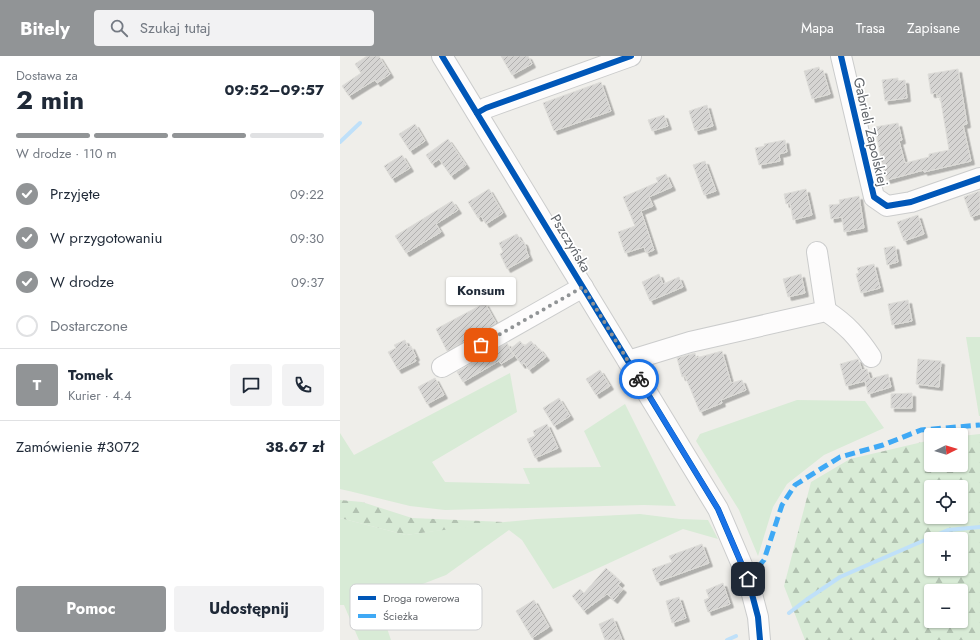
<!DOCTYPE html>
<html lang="pl">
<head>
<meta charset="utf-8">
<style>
  body { margin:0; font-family:Jost,sans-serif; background:#f2f2f3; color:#1f2937; height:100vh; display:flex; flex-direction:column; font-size:15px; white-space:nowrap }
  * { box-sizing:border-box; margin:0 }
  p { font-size:13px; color:#747a83 }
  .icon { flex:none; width:22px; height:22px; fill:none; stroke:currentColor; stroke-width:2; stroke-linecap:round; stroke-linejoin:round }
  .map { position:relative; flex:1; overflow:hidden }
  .sheet { display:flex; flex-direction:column; background:#fff; width:340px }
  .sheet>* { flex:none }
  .needle { width:26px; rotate:85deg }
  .fabs { position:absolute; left:584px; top:372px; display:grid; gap:8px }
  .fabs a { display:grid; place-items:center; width:44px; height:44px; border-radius:4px; background:#fff; box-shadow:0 1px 3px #0004; font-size:20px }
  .pin { position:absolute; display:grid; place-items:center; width:34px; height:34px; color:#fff; margin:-17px; border-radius:8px; box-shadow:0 2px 6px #0006 }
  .courier { position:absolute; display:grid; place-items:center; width:40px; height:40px; margin:-20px; border:3px solid #1a73e8; border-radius:50%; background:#fff; color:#222; box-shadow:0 1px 5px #0007 }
  .bubble { position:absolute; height:28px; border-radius:4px; background:#fff; box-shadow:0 1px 3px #0004; font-size:13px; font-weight:700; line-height:28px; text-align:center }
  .summary em { font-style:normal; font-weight:700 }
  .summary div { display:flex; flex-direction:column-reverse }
  .summary { display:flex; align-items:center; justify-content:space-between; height:68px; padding:0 16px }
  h1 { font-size:26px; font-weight:700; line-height:30px }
  .bar { display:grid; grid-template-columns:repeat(4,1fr); gap:6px 4px; align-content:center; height:48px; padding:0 16px }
  .bar i { height:5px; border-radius:3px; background:#e0e1e3 }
  .bar .selected { background:#919496 }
  .bar p { grid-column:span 4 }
  .line { display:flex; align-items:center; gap:10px; padding:0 16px; border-top:1px solid #e0e1e3 }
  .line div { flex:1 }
  .round { display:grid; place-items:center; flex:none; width:42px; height:42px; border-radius:4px; background:#f2f2f3 }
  ol { padding:0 16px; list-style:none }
  li { display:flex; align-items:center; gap:12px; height:44px }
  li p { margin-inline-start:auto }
  li .icon { padding:4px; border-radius:50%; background:#919496; color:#fff; stroke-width:4 }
  li:last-child { color:#747a83 }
  li i { width:22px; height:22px; border:2px solid #e0e1e3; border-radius:50% }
  .primary-button { display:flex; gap:8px; margin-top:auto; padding:8px 16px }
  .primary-button a { flex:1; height:46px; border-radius:4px; background:#919496; color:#fff; font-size:16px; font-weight:700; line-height:46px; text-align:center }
  .primary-button a+a { background:#f2f2f3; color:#1f2937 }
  header { display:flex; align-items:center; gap:24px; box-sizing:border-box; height:56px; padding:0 20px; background:#919496; color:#fff }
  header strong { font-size:19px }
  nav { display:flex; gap:22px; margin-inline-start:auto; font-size:14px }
  .search { width:280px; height:36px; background:#f2f2f3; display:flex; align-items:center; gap:10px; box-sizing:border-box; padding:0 14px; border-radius:4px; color:#747a83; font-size:15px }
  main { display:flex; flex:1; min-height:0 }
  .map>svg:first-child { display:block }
</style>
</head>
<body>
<header>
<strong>Bitely</strong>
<div class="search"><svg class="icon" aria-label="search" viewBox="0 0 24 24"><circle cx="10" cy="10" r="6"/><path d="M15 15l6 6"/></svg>Szukaj tutaj</div>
<nav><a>Mapa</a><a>Trasa</a><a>Zapisane</a></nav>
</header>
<main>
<section class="sheet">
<div class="summary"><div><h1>2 min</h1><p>Dostawa za</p></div><em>09:52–09:57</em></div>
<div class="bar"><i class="selected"></i><i class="selected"></i><i class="selected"></i><i></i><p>W drodze · 110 m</p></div>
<ol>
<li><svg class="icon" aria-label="check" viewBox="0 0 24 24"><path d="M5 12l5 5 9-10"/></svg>Przyjęte<p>09:22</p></li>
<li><svg class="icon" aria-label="check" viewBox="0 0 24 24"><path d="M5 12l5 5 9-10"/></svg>W przygotowaniu<p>09:30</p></li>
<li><svg class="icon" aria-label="check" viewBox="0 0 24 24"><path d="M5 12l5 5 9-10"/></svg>W drodze<p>09:37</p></li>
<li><i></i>Dostarczone</li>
</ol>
<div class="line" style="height:72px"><b class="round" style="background:#919496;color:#fff">T</b><div><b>Tomek</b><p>Kurier · 4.4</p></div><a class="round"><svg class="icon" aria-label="chat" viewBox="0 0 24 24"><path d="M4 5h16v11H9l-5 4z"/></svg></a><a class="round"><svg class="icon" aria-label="phone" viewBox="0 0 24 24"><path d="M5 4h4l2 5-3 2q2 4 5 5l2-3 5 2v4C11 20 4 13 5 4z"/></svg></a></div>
<div class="line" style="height:52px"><div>Zamówienie #3072</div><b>38.67 zł</b></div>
<div class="primary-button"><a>Pomoc</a><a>Udostępnij</a></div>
</section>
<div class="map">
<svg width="640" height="584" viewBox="0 0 640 584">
  <defs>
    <pattern id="forest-firs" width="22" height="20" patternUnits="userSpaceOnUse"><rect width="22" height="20" fill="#d8ebd6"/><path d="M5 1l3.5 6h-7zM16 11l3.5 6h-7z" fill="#b2c2b1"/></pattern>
    <pattern id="building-hatch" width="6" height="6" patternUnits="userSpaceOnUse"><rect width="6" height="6" fill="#d6d5d3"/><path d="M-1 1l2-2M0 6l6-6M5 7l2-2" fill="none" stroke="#b1b0af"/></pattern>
    <filter id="shadow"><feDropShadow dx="3.5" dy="3.5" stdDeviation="0" flood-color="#0004"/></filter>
  </defs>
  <rect width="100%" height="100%" fill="#efeeea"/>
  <g fill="#d8ebd6">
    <path d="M626,281H640V360H639Z"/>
    <path d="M170,317L177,356L92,406L105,426L190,428L183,412L261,411L244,375L285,348L336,450L304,449L105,454L70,450L9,435L0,433V377L14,399Z"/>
    <path d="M457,344L525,345L544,372L484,399L447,428L433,451L418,500L399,454L356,385L360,378Z"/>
    <path d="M300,458L340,463L368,464L378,483L343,473L213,533L182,484L169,474L106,519L80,529L36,540L51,584H19L4,549H0V462L66,479L143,468L197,463Z"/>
  </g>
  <g fill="url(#forest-firs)" fill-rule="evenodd">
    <path d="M640,378V584H465L444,530L471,426L510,403L591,384V409H621V380ZM591,431H621V461H591ZM591,483H621V513H591ZM591,535H621V565H591Z"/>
    <path d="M0,444L22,446L72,462L164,466L66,479L0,462Z"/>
  </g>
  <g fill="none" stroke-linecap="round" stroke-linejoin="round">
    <g stroke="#bfe0f9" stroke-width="4">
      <path d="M0,86L20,67"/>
      <path d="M449,557L466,544L500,521L532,507L608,474L640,471"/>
      <path d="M387,584L396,580"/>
    </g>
  </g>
  <g fill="url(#building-hatch)" stroke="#deddd9" filter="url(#shadow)">
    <path d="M27,0H39L50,18L37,27L35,24L28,28L9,40L2,30L21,17L15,8Z"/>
    <path d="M161,0H188L192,8L172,19Z"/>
    <path d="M479,11L480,15L483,14L490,38L472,43L464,15Z"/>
    <path d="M618,13L627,68L623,69L631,105L584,116V114L547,124L542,107L535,71L558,67L562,84L559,85L565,107L589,101V98L609,94L600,40L597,41V37L591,38L588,18Z"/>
    <path d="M558,22V25L565,24L567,42L545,45L542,24Z"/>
    <path d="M261,26L271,55L214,75L203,47Z"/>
    <path d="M367,49L373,70L355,75L349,55Z"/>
    <path d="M324,59L328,70L312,75L308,64Z"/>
    <path d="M75,68L85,85L70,95L59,78Z"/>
    <path d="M108,83L126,109L111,120L99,103L92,108L86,99Z"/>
    <path d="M445,84L447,96L439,98L440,105L419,109L415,92L425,90L424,88Z"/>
    <path d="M62,99L70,112L52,123L44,110Z"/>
    <path d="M365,105L376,135L364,139L353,109Z"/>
    <path d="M326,118L332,131L309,141L313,150L301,155L314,194L306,197L304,191L285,197L278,176L295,170L283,141L318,126L316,122Z"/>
    <path d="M149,133L163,157L146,168L141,160L138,162L128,146Z"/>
    <path d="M466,133L472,159L453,164L450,147L446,148L444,138Z"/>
    <path d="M640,135V158L631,161L624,141Z"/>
    <path d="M519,140L524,172L504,176L502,161L491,163L489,149L500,148L499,144Z"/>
    <path d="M112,145L118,154L96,168L101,176L66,197L55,180Z"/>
    <path d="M578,159L584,178L564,185L557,166Z"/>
    <path d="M177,178L181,185L184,186L186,191V194L189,201L167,213L160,198L163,196L159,187Z"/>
    <path d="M555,190L558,206L547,209L544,192Z"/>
    <path d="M534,208L540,232L521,237L516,218L519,217L517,212Z"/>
    <path d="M319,218L323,228L339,221L343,231L310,245L302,226Z"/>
    <path d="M461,218L465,237L448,241L443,223Z"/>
    <path d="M568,244L572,265L552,269L548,248Z"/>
    <path d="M145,247L156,267L107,295L96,273Z"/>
    <path d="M65,284L68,291L71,290L76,301L74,302L76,305L58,314L48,296L56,292L54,289Z"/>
    <path d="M180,285L184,290L191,285L197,293L199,292L206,301L189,314L184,307L182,309L170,293L174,300L161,308L159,305L123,326L117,316L167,287L170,293Z"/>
    <path d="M382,295L391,327L402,324L406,334L381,344L382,347L360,356L345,320L342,321L337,302L355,297L356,302Z"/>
    <path d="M518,303L522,314L527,313L530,323L548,318L551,331L528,338L525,325L506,330L500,308Z"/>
    <path d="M578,303L601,305L599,331L576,328Z"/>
    <path d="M260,314L270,330L256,339L246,323Z"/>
    <path d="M95,322L104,339L87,348L78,331Z"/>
    <path d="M572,337V352H551V338Z"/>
    <path d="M219,342L230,360L214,370L203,352Z"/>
    <path d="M207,368L218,392L195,402L187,383L195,380L193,375Z"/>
    <path d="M362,488L369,507L317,526L312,513L332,506L329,500Z"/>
    <path d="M266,512L281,526L278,529L283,533L274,544L267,538L244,555L232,540L240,533L244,537Z"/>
    <path d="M383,527L390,548L368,556L364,544L369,542L366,534Z"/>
    <path d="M339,541L346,562L332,567L326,545Z"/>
    <path d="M194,544L209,571L192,582L176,555Z"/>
    <path d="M273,562L282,584H265L259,568Z"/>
  </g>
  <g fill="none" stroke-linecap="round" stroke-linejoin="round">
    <g stroke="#cbcccc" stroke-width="22">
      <g id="minor">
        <path d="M102,0L378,453L408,523L418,561L420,584"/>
        <path d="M501,0L534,141L547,150L571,146L640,122"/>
        <path d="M137,57L146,52L291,0"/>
        <path d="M477,196L486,255"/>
        <path d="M288,305L350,286L486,255C506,268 518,281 531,301"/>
        <path d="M102,311L243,231"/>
      </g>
    </g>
    <use href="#minor" stroke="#fdfcfc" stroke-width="20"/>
    <path stroke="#3fa9f5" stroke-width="5" stroke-dasharray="10 5" stroke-linecap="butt" d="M408,523L424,504L442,449L455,429L500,401L543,389L581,374L640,369"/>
    <g stroke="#fff" stroke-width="8">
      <g id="cycleway">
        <path d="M102,0L378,453L408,523L418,561L420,584"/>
        <path d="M501,0L534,141L547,150L571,146L640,122"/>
        <path d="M137,57L146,52L291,0"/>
      </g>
    </g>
    <use href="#cycleway" stroke="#0057b8" stroke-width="6"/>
  </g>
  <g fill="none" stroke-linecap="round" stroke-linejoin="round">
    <path stroke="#919496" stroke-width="4" stroke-dasharray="0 7.2" d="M141,289L243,231L299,323"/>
    <path stroke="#1a73e8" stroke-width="5" d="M299,323L378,453L408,523"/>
  </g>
  <g text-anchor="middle" stroke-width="3.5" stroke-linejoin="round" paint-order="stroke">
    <g font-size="14" fill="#5f6368" stroke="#fff">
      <text transform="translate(531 76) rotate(77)" y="5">Gabrieli Zapolskiej</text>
      <text transform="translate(231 187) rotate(59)" y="5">Pszczyńska</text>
    </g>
  </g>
  <rect x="10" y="528" width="132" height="46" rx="6" fill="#fff" stroke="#cfd0d2" stroke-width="1"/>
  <rect x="18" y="540" width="18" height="4" fill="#0057b8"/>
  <rect x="18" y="558" width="18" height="4" fill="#3fa9f5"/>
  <g font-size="11" fill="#5f6368">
    <text x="43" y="546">Droga rowerowa</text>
    <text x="43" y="564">Ścieżka</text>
  </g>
</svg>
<div class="fabs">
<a><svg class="needle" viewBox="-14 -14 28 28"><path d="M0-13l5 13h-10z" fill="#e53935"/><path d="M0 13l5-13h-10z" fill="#747a83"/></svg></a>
<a><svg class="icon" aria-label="locate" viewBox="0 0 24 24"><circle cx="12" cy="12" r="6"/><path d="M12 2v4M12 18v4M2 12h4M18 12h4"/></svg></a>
<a>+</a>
<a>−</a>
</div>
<div class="pin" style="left:141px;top:289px;background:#ea580c"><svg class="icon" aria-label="bag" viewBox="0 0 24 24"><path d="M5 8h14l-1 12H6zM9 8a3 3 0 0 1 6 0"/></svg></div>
<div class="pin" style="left:408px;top:523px;background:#1f2937"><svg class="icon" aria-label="home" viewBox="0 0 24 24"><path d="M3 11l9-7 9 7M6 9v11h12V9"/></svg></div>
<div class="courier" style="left:299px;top:323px"><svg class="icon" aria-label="bike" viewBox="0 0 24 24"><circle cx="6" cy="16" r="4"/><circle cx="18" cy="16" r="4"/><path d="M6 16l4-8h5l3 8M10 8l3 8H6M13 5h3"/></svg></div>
<div class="bubble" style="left:106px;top:221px;width:70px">Konsum</div>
</div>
</main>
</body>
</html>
